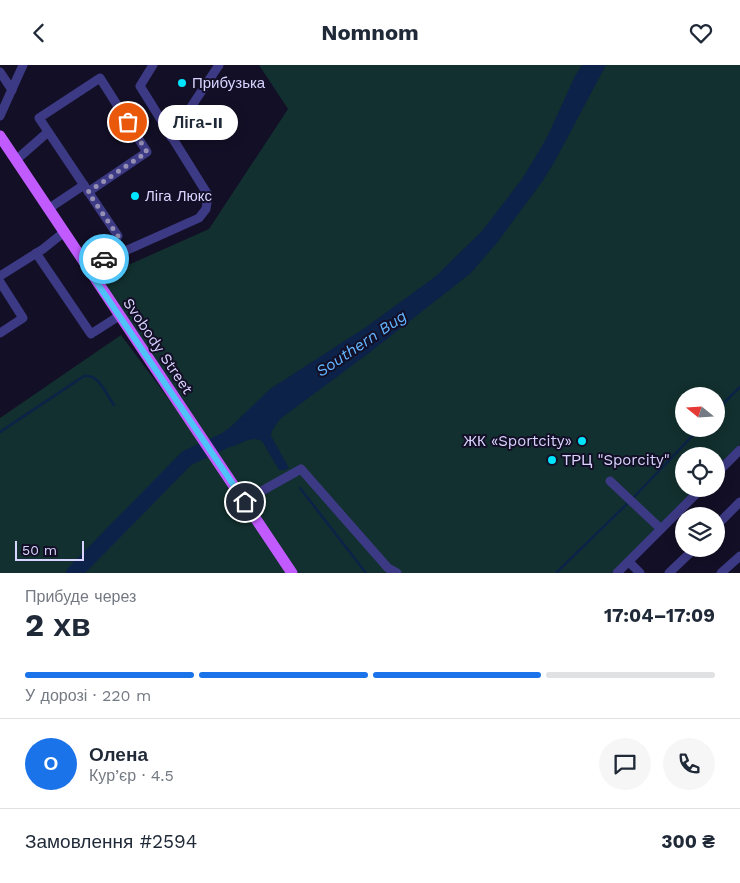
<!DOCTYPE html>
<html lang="uk">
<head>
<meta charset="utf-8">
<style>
  body { margin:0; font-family:"Work Sans",sans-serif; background:#f6f6f7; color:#1f2937; height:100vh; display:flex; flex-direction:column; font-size:19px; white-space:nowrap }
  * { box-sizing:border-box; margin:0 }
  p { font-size:16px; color:#747a83 }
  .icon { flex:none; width:28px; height:28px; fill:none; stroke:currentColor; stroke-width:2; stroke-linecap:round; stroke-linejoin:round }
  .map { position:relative; height:508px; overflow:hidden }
  .panel { display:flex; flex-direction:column; background:#fff; flex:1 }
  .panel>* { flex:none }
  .needle { width:32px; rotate:288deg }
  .fabs { position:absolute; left:675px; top:322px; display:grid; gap:10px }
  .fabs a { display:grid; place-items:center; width:50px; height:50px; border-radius:50%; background:#fff; box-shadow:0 2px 12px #0003; font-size:25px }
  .scale { position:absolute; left:15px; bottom:12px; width:69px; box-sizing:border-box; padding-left:5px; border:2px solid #d9d4ff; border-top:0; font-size:14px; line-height:18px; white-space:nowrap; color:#d9d4ff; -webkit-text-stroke:4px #130f26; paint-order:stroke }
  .pin { position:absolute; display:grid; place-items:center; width:42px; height:42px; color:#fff; margin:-21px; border:2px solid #fff; border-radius:50%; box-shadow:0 1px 5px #0007 }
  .courier { position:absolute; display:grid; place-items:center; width:50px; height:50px; margin:-25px; border:4px solid #4fc3f7; border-radius:50%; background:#fff; color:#222; box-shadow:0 1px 6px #0007 }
  .bubble { position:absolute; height:35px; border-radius:18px; background:#fff; box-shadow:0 2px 12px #0003; font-size:16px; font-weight:700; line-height:35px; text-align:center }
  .overview em { font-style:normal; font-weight:700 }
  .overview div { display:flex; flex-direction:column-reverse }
  .overview { display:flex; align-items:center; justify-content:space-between; height:85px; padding:0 25px }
  h1 { font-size:32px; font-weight:700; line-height:38px }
  .bar { display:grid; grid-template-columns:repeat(4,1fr); gap:8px 5px; align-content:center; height:60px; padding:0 25px }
  .bar i { height:6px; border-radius:4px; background:#e0e1e3 }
  .bar .current { background:#1a73e8 }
  .bar p { grid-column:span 4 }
  .line { display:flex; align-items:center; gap:12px; padding:0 25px; border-top:1px solid #e0e1e3 }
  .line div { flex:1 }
  .round { display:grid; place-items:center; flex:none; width:52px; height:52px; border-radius:26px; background:#f6f6f7 }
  header { display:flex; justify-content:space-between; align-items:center; height:65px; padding:0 25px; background:#fff; font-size:22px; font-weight:700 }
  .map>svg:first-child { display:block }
</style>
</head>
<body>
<header><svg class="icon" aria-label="back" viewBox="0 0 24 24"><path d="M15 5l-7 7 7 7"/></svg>Nomnom<svg class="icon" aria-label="heart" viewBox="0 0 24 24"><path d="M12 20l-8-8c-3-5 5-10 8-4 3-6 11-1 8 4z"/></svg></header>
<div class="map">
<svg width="740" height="508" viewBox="0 0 740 508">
  <rect width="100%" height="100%" fill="#130f26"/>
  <g fill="#12302f" fill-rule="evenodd">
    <path d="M259,0H740V379L716,403V391H684V424H695L611,508H297L99,213L209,164L288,44ZM684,331H716V364H684Z"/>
    <path d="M121,270L177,345L287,508H0V353Z"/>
  </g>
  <path fill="#0c2248" d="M582,0H606L555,96L542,117L496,179L471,208L369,288L280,354L272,366L271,371L289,403L285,405H279L262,376C249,370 240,381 229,382L223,371L224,368L270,324L366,262L436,211L482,166L522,114L539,86L548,70L575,11Z"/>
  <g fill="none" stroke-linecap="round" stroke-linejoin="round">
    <g stroke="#0c2248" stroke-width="2.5">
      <path d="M716,346L740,322"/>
      <path d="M0,367L84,311C99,309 106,329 114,340"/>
      <path d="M300,423L366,508"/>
      <path d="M632,434L699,364"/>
      <path d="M556,508L628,438"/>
    </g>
    <path stroke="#0c2248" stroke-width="16" d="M74,508L182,398L187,393L226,375L244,363"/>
    <g stroke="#3d3a85" stroke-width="9">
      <path d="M0,7L12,25"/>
      <path d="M0,51L23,0"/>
      <path d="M171,72L219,0"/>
      <path d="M16,95L48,67"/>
      <path d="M88,127L147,87L100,13L39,53L118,171L103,196"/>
      <path d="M48,144L84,120"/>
      <path d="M36,188L91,269"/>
      <path d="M87,203L199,153L206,144L208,130L140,21L153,0"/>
      <path d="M0,211L43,184L63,168"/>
      <path d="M0,217L23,253L0,268"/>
      <path d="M94,267L119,251"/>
      <path d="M716,409L740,385"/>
      <path d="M610,416L661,464"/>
      <path d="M245,437L258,428L301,404L388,503L397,508"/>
      <path d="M716,461L740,437"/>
      <path d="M629,497L640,508"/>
      <path d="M617,508L701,424"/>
      <path d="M669,508L694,484"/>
      <path d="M721,508L740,491"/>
    </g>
    <path stroke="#c25bff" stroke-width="11" d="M0,71L292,508"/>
  </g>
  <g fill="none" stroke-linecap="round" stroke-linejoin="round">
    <path stroke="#948fb3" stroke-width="5" stroke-dasharray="0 9" d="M104,194L118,171L88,127L147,87L128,57"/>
    <path stroke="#4fc3f7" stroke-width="6" d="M104,194L87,203L245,437"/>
  </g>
  <g fill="#00e5ff" stroke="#130f26" stroke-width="2">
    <circle cx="182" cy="18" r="5"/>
    <circle cx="135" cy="131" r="5"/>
    <circle cx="582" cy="376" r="5"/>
    <circle cx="552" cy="395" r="5"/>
  </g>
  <g text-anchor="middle" stroke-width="4" stroke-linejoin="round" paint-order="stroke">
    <g font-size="15" fill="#d9d4ff" stroke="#130f26" text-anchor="start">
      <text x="192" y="23">Прибузька</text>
      <text x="145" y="136">Ліга Люкс</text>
      <text x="572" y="381" text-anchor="end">ЖК «Sportcity»</text>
      <text x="562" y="400">ТРЦ "Sporcity"</text>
    </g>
    <g font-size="15" fill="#d9d4ff" stroke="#130f26">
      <text transform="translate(158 281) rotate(56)" y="5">Svobody Street</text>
    </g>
    <g font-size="16" font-style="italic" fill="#62b6ff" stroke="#130f26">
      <text transform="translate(361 278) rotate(-34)" y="6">Southern Bug</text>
    </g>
  </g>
</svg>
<div class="fabs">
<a><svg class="needle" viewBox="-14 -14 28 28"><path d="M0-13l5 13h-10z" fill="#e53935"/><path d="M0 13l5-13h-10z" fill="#747a83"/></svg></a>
<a><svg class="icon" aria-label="locate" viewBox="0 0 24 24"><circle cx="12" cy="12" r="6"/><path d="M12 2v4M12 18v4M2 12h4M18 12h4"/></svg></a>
<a><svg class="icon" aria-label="layers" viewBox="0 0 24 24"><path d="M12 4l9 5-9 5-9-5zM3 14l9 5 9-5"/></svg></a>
</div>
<div class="scale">50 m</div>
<div class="pin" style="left:128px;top:57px;background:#ea580c"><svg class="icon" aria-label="bag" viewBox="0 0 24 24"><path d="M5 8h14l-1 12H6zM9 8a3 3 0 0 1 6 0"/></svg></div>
<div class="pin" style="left:245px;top:437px;background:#1f2937"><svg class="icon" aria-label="home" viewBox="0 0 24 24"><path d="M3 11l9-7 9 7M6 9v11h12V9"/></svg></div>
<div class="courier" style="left:104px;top:194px"><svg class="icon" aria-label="car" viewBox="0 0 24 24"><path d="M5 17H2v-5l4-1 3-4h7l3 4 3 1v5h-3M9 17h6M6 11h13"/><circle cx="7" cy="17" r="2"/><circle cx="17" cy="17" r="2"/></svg></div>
<div class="bubble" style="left:158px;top:40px;width:80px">Ліга-II</div>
</div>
<section class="panel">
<div class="overview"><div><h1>2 хв</h1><p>Прибуде через</p></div><em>17:04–17:09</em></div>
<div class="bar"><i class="current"></i><i class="current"></i><i class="current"></i><i></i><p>У дорозі · 220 m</p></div>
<div class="line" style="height:90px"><b class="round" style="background:#1a73e8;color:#fff">О</b><div><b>Олена</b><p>Кур’єр · 4.5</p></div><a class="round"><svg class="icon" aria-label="chat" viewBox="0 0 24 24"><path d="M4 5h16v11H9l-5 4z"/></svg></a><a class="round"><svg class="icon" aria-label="phone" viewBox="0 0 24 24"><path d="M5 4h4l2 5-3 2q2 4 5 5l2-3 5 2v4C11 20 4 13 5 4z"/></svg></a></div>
<div class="line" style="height:65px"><div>Замовлення #2594</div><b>300 ₴</b></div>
</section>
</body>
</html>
